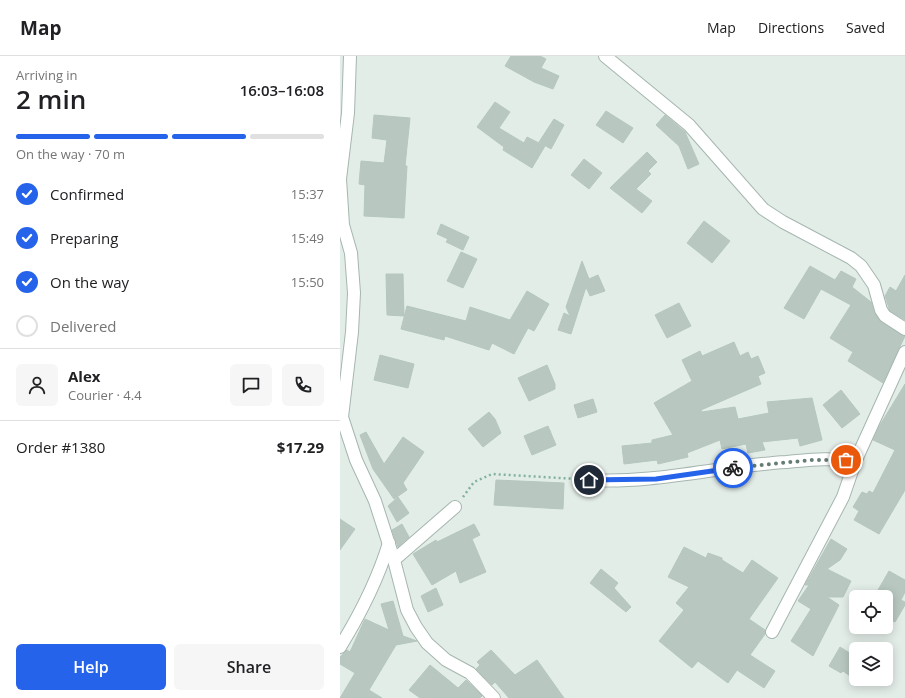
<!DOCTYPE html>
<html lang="en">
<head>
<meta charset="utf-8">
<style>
  body { margin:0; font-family:"Open Sans",sans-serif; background:#f6f6f6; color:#202124; height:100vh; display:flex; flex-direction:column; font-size:15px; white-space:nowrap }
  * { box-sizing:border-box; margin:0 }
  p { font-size:13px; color:#757577 }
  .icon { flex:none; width:22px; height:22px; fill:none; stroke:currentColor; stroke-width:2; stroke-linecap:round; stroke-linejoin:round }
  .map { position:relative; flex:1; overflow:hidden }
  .panel { display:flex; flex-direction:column; background:#fff; width:340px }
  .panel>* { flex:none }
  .controls { position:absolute; left:509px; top:534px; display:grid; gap:8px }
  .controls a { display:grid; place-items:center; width:44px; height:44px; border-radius:6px; background:#fff; box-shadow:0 2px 10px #0003; font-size:20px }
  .pin { position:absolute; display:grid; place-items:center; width:34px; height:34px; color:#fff; margin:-17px; border:2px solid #fff; border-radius:50%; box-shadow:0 1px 4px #0007 }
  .courier { position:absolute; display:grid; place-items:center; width:40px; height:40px; margin:-20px; border:3px solid #2563eb; border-radius:50%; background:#fff; color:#222; box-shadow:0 1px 5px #0007 }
  .summary em { font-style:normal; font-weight:600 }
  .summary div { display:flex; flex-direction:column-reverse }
  .summary { display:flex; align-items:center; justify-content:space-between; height:68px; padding:0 16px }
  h1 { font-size:26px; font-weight:600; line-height:30px }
  .bar { display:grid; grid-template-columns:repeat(4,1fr); gap:6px 4px; align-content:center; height:48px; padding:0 16px }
  .bar i { height:5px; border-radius:3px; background:#e0e0e0 }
  .bar .on { background:#2563eb }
  .bar p { grid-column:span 4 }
  .line { display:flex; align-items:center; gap:10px; padding:0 16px; border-top:1px solid #e0e0e0 }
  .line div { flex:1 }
  .round { display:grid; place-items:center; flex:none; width:42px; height:42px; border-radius:6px; background:#f6f6f6 }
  ol { padding:0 16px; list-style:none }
  li { display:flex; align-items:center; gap:12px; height:44px }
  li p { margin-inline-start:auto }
  li .icon { padding:4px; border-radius:50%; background:#2563eb; color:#fff; stroke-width:4 }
  li:last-child { color:#757577 }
  li i { width:22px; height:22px; border:2px solid #e0e0e0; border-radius:50% }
  .button { display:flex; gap:8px; margin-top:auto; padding:8px 16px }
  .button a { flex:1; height:46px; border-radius:6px; background:#2563eb; color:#fff; font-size:16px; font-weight:600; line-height:46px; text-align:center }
  .button a+a { background:#f6f6f6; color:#202124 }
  header { display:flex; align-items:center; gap:24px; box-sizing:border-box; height:56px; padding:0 20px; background:#fff; border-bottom:1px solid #e0e0e0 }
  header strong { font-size:19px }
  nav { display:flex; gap:22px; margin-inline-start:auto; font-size:14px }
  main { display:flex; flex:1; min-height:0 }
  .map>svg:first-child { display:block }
</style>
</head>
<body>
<header>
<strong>Map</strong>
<nav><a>Map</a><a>Directions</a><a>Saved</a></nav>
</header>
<main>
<section class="panel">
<div class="summary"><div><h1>2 min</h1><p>Arriving in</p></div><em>16:03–16:08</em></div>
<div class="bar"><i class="on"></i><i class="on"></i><i class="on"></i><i></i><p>On the way · 70 m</p></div>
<ol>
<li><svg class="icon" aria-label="check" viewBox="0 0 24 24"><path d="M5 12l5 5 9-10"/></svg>Confirmed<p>15:37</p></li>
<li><svg class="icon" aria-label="check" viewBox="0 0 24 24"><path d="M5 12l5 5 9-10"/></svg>Preparing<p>15:49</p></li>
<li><svg class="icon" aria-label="check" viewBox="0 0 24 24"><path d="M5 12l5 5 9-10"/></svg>On the way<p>15:50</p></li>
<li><i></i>Delivered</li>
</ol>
<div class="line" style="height:72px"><a class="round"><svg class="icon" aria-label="person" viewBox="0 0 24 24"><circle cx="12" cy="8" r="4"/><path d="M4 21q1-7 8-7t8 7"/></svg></a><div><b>Alex</b><p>Courier · 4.4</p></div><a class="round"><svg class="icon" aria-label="chat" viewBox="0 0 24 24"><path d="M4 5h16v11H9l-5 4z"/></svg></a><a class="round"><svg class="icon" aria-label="phone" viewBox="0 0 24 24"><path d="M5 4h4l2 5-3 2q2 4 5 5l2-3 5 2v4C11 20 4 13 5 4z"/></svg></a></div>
<div class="line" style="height:52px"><div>Order #1380</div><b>$17.29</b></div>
<div class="button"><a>Help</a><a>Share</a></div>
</section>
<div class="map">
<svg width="565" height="642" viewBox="0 0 565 642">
  <rect width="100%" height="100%" fill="#e3ede8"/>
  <g fill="#b8c8c1" stroke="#b5c7be">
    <path d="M171,0H200L206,3L201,12L219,20L213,33L194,26L165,10Z"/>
    <path d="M155,46L170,56L159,72L184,87L187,81L205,90L192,112L163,94L164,91L137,71Z"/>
    <path d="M266,55L293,72L283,87L256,69Z"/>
    <path d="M34,59L70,62L65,110H67L64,162L24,160L25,129L19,128L21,105L44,107L47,84L32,82Z"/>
    <path d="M325,59L345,76L359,108L348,113L339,90L316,69Z"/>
    <path d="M214,63L224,69L211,93L199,86Z"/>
    <path d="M307,96L317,106L308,115L311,118L296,133L312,145L302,157L270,132Z"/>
    <path d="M244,103L262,117L249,133L231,119Z"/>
    <path d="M364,165L390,185L372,207L347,187Z"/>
    <path d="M101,168L129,181L123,194L106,186L108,183L97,178Z"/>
    <path d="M121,196L137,203L123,232L107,225Z"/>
    <path d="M242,205L249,223L258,219L265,235L250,240L246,231L231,278L218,274L224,257L230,260L226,251Z"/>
    <path d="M470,210L495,224L501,215L516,223L512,231L531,246L534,256L539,264L565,280L543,327L508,305L513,296L490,282L511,249L481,233L464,263L444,252Z"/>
    <path d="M46,218H63L64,260L47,259Z"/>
    <path d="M565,219V264L550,255L545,240L550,231L556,235Z"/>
    <path d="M187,235L209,248L194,275L188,272L174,298L152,287L149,294L105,280L104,284L61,273L67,250L126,265L130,251L170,264Z"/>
    <path d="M339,247L351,270L327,282L315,259Z"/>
    <path d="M394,286L400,300L408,296L411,303L418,300L425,317L418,320L421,328L361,354L362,356L395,351L398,363L429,357L427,346L472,342L482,384L460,390L458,382L422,386L425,394L408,397L406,388L382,393L380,384L347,397L348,401L318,408L317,404L284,408L282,390L312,387V384L333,379L314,347L352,325L342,304L360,295L362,300Z"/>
    <path d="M40,299L74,308L68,332L34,324Z"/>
    <path d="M207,309L215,328V333L189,345L178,322Z"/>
    <path d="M565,328V434L539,478L514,464L519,455L513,451L522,436L527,438L529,435L533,437L555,394L533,384L540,369Z"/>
    <path d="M501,334L520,358L502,372L483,349Z"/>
    <path d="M253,343L257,356L238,362L234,349Z"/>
    <path d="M149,356L155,363L161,377L143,391L128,373Z"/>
    <path d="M208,370L216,389L192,399L184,380Z"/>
    <path d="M26,376L44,408L63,381L84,396L63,427L67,434L54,443L33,413L20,379Z"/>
    <path d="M156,424L224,427L223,453L154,449Z"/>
    <path d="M58,441L69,457L57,466L48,450Z"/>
    <path d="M0,463L15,473L0,494Z"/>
    <path d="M62,468L69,481L58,491L52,474Z"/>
    <path d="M134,468L140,479L132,483L146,516L120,527L116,515L92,529L73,498L96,484L97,486Z"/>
    <path d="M491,483L507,493L500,504L487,513L511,525L503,541H487L499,549L473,600L451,585L471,553L458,545L469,529H465Z"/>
    <path d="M344,491L366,502L368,497L382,502V504L403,517L412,504L438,522L409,563L425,574V578L410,599L435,615L424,632L397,614L388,627L358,605L352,612L319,585L344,554L336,547L349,531L328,521Z"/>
    <path d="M261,513L278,527L274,532L291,551L286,556L250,527Z"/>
    <path d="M549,515L565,524V536L561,544L565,546V549L555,566L546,561V541H534Z"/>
    <path d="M96,532L103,549L88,556L81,540Z"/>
    <path d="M53,545L63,580L77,585L56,589L29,634L42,642H0L15,617L0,608V601L7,594L10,596L25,563L49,574L41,548Z"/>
    <path d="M500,591L516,601V624L503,615L501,617L489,610Z"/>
    <path d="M151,594L175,619L197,604L224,642H169L155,626L152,629L136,613L140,609L137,606Z"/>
    <path d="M90,609L118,632L126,624L142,640L140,642H80L69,634Z"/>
  </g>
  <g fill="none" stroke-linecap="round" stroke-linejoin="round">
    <g stroke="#a5b6af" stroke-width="14">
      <g id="minor">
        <path d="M10,0L8,57L0,123L3,169L11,197L14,237L12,276L2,361L16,404L35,445L54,504L67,554L76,571L87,587L106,604L130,617L154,642"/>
        <path d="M265,0L349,69L423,153L443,166L511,202L521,210L534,229L541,254L545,260L565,273"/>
        <path d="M249,424C315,428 380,410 446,406C469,404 492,401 515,406"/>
        <path d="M54,504L115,451"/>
        <path d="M432,576L503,441L515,406L565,296"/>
        <path d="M0,591C21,557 37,526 49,487"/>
      </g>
    </g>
    <path stroke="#82b29f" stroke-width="2.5" stroke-dasharray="2 3" stroke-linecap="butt" d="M123,441L134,426L152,418L237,423"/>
    <use href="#minor" stroke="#fff" stroke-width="12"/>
  </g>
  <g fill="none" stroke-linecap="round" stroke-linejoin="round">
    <path stroke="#667d74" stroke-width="4" stroke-dasharray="0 7.2" d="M393,412L471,404H506"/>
    <path stroke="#2563eb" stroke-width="5" d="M249,424L316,423L393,412"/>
  </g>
</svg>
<div class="controls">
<a><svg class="icon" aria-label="locate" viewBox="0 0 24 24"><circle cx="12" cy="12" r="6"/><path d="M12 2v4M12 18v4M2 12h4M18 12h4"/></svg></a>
<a><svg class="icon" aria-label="layers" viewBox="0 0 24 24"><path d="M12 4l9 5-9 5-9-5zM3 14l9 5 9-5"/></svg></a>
</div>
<div class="pin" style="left:506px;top:404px;background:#ea580c"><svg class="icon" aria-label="bag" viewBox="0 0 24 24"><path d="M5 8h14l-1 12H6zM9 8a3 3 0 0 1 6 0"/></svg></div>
<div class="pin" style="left:249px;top:424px;background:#1f2937"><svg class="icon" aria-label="home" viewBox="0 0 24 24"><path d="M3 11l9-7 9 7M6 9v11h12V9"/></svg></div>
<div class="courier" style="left:393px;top:412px"><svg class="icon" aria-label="bike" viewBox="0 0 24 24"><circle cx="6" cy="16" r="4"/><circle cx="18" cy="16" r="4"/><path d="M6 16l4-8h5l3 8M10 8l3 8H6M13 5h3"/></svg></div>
</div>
</main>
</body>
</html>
